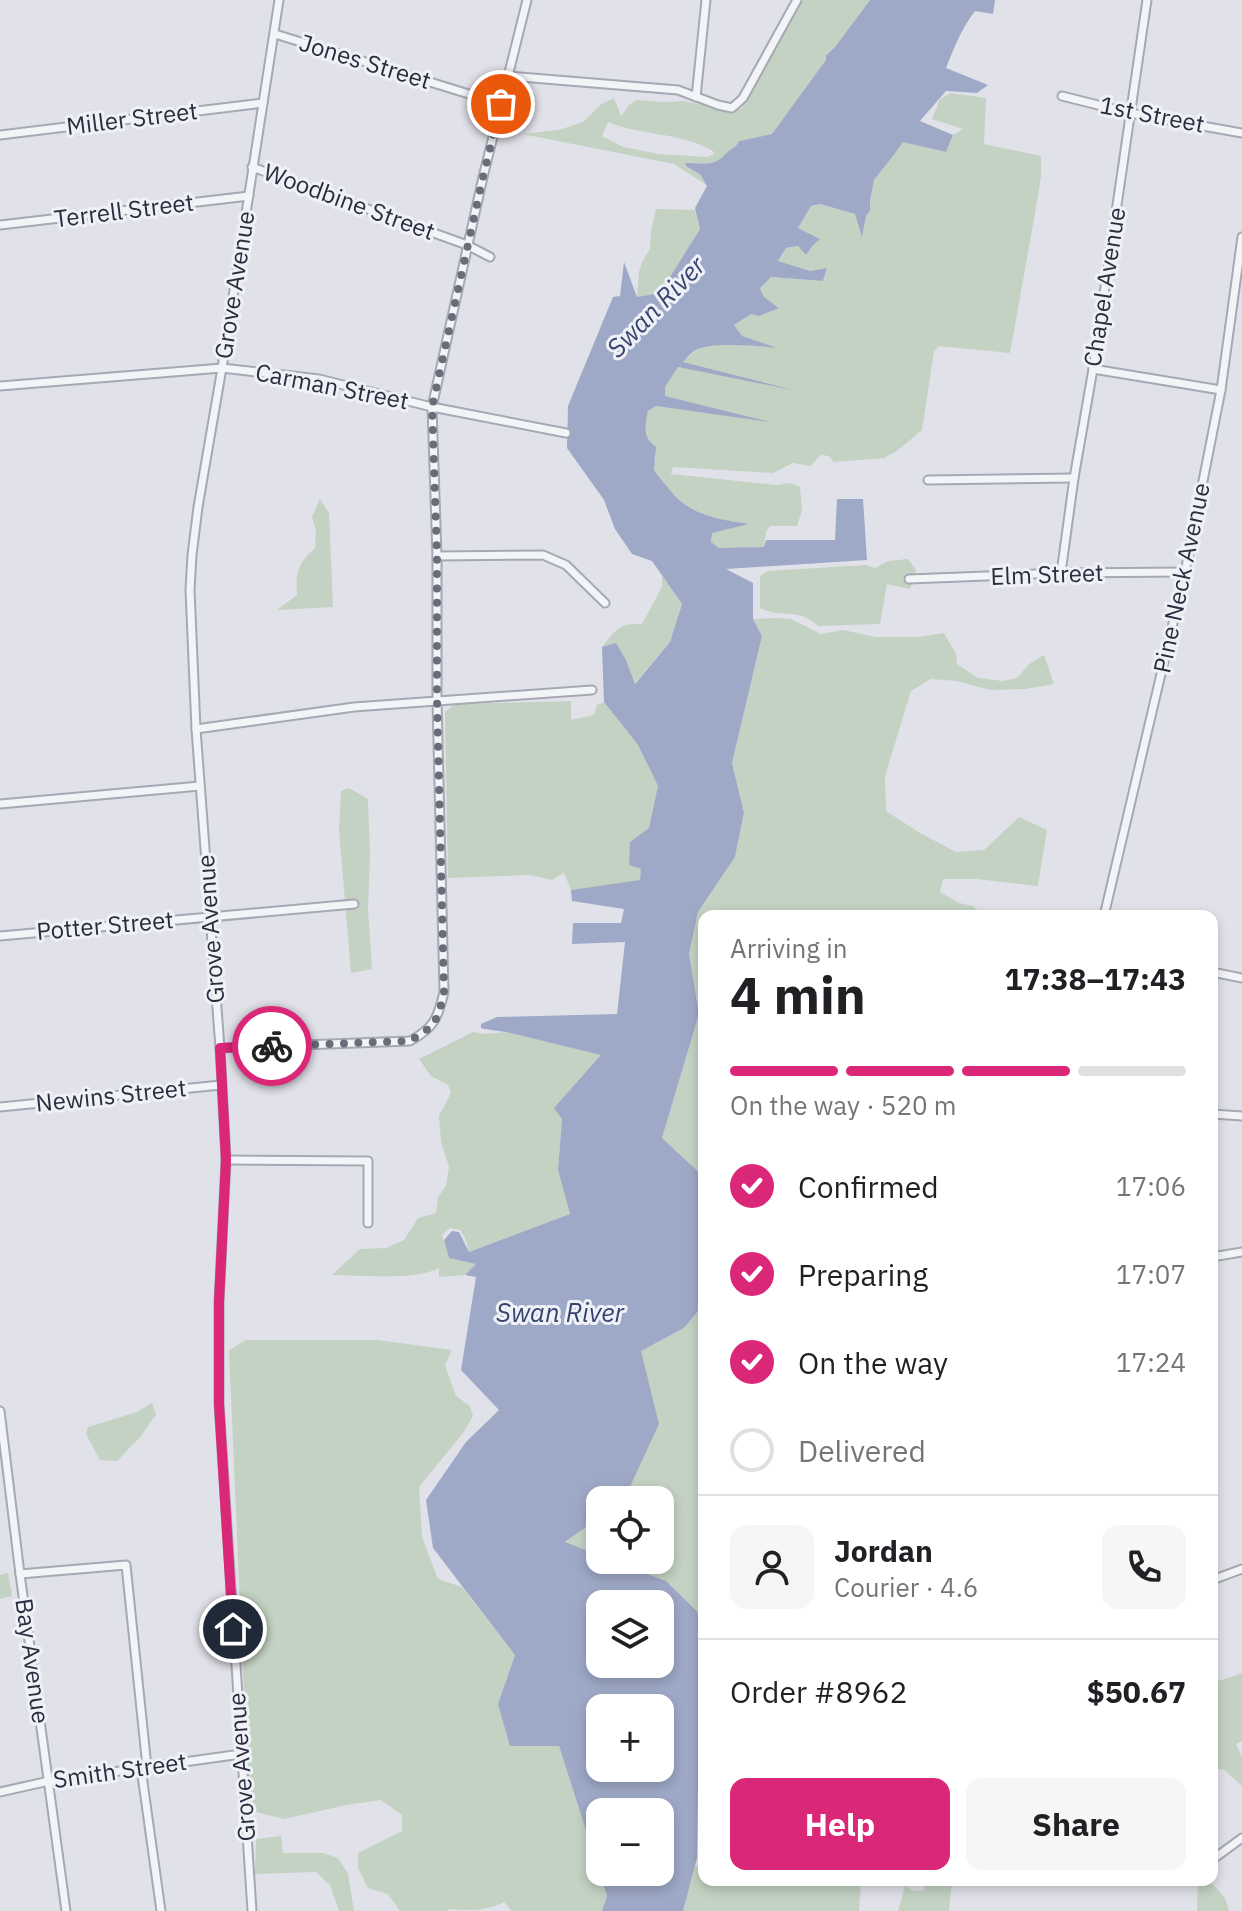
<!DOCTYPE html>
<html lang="en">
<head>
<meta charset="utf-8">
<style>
  body { margin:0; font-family:"IBM Plex Sans",sans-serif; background:#f6f6f6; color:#202124; height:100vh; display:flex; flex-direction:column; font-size:30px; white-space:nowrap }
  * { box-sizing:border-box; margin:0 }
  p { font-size:26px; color:#757577 }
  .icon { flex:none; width:44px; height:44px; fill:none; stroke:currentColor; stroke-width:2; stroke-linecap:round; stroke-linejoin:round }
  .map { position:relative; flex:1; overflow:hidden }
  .side { position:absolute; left:698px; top:910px; width:520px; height:976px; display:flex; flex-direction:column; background:#fff; border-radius:16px; box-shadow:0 4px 12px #0003 }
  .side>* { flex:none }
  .fabs { position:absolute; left:586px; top:1486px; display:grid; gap:16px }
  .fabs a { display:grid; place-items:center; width:88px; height:88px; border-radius:16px; background:#fff; box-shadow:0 4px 12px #0003; font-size:40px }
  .pin { position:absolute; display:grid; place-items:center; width:68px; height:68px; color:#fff; margin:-34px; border:4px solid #fff; border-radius:50%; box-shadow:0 2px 8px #0007 }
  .courier { position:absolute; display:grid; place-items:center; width:80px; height:80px; margin:-40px; border:6px solid #db2777; border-radius:50%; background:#fff; color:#222; box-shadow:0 2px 10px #0007 }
  .head em { font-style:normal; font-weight:700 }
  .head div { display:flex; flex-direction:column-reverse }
  .head { display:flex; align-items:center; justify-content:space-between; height:136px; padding:0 32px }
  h1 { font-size:52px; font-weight:700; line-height:60px }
  .bar { display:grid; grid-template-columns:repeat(4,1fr); gap:12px 8px; align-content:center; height:96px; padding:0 32px }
  .bar i { height:10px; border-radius:6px; background:#e0e0e0 }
  .bar .selected { background:#db2777 }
  .bar p { grid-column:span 4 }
  .line { display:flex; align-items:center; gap:20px; padding:0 32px; border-top:2px solid #e0e0e0 }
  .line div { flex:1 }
  .round { display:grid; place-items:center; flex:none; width:84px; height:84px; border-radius:16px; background:#f6f6f6 }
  ol { padding:0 32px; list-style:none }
  li { display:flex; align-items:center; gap:24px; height:88px }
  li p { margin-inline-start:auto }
  li .icon { padding:8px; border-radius:50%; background:#db2777; color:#fff; stroke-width:4 }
  li:last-child { color:#757577 }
  li i { width:44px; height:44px; border:4px solid #e0e0e0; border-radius:50% }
  .primary-button { display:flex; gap:16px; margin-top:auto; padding:16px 32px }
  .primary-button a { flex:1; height:92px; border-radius:16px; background:#db2777; color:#fff; font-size:32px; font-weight:700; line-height:92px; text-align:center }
  .primary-button a+a { background:#f6f6f6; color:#202124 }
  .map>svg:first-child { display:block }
</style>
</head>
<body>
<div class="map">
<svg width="1242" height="1911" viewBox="0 0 1242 1911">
  <rect width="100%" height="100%" fill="#e1e2e9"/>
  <g fill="#c3d2c2" fill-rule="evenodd">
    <path d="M803,0H870L835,47L826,54L827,60L772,134L739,141L736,146C728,150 727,154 721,159C712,165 697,165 687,167L700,174L708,186L674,164L522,134L559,130L583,122L600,105L614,98L621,116L630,104L637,100L663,102L684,101L726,110L741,109ZM608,122C642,136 680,132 713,151L714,154L707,157L659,154L623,147L602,136Z"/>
    <path d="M951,93L986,98L984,144L1041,156V177L1034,219L1010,353L938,346L934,352L922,430L897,451L884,458L834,462L829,456L821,455L810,466L793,463L773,473L673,467L671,474L777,485L790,483L800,487L802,510L797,526H770L766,531L764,547L719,549L711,542L712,533L746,524C721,520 693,515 674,496C667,488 661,478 654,470L656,455L648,441L644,429L648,411L656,406L759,420L665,396V387L678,367L772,385L682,362C687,358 692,352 698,349C715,342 753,346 772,347L742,336L734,325L751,314L778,307L764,297L760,287L771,277L823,281L827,268L810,271L778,262L786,248L813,244L820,239L798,228L811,206L820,204L855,214L862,235L866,216L870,211V201L874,180L893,156L903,141L946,152L953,135L963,129L932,119L940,99Z"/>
    <path d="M656,209L695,210L700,229L660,293L637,297L639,272L642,262L650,249L651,231Z"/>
    <path d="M320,499L329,513L333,607L277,610L297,595C296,571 297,565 315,548L316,530L312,517Z"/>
    <path d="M908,559L916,570L910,589L887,584L880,624L818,626C799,607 780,619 760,608V576L768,571L866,565L875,568L888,561Z"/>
    <path d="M662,576L682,604L670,642L634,684L626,660L602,647C617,629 618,623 642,624L662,587Z"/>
    <path d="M773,618L791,619L821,634L843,630L876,637H919L944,633L956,654L957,664L978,678L1003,681L1017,678L1029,664L1044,655L1054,684L1025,689L990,690L957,681L931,679L911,691L885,776L886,811L920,833L956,852L984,850L1019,817L1047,830L1038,886L977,879H943L940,892L959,903L973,906L985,916H704V1177L662,1138L699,1014L689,954L698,912L735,857L744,814L732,763L762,636L753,619Z"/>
    <path d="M571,701V720L594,715L597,705L604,702L638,745L658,786L640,881L571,890L564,873L552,880L529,875L448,878L445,712L455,704Z"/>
    <path d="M349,788L368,799L370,854L368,909L372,969L351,973L339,830L341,791Z"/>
    <path d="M473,1032L485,1034L506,1032L602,1055L562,1119L558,1170L570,1214L469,1252L465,1238L460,1230L450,1228L442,1235L449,1257L477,1264L465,1275L439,1277V1268C414,1281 361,1275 332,1275L360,1249L386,1248L404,1240L418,1218L436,1213L438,1197L446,1186L449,1167L441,1142L439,1116L451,1093L448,1085L431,1076L419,1059Z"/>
    <path d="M704,1304V1618L666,1581L610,1560H660V1500H624L659,1424L640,1351L684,1328Z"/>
    <path d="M246,1340H377L452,1350L445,1365L456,1396L470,1406L473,1416L463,1433L419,1487L422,1537L438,1579L462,1587L515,1655L498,1704L559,1746L607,1896L602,1911H512L504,1902C487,1911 468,1911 449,1909L448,1911H400L388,1894L368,1888L358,1868V1853L402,1831V1815L381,1800L346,1805L284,1819L252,1811L248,1788L229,1350Z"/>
    <path d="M152,1403L156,1414L141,1436L117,1461L100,1460L86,1434L88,1427L137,1412Z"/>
    <path d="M600,1517V1556L564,1543Z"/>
    <path d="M8,1573L12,1596L0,1599V1575Z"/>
    <path d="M1242,1673V1741L1236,1744L1242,1757V1786L1223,1769L1212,1770V1682L1222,1680Z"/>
    <path d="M281,1836L283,1853H323L338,1858L348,1874L354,1911H339L330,1885L316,1872L255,1874L256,1839Z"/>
    <path d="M704,1866V1880H861L859,1911H683L695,1867Z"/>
    <path d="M926,1880H952L949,1911H898L905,1886L914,1891L924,1890Z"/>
    <path d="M1198,1880H1209L1225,1898L1229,1911H1197Z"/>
  </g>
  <path fill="#9ea9c7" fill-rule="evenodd" d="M870,0H995L993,14L975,11C961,29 954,48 946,68L988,85L977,93L946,91L920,121L953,135L946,152L903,142L893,156L874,180L870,201V211L866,216L862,237L855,214L820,204L811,206L798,228L820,239L813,245L806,255L798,246L786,248L778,261L810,271L827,268L823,281L771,277L760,288L764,297L779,308L759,316L751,314L734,325L742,336L777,348C756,346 717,342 698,349C692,351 687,357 683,362L793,390L678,367L665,387V396L770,422L656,406L648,411C645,426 642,437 656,447L654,470C660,478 667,487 674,495C693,516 723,520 749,524L712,533L711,542L719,548L764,547L766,540H835L837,499H863L867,560L726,569L753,583V619L762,636L732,763L744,813L735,857L698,912L689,954L699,1014L662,1138L704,1177V1304L684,1328L641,1351L659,1424L624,1500H600V1517L565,1542L600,1556V1560H610L666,1581L704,1618V1781L698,1795L697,1858L683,1911H602L607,1896L559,1746H510L498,1704L515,1655L433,1548L426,1500L466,1442L499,1410L461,1370L476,1277L465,1275L476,1264L449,1258L444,1240L452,1231L459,1232L469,1252L570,1214L558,1170L562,1119L554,1108L601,1055L506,1032L484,1029L481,1028V1024L497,1017L617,1014L625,942L572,944L573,923H621L624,909L572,901L571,890L640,880L641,869L629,865L630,842L649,828L658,786L638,745L604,702L602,647L616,643L626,660L635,684L670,642L682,604L652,561L632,554L615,529L604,500L567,448L568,406L613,297L620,296L624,262L637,297L660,293L700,229L695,208L707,186L700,174L687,167L685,163C696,163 711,166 720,159C726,155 728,150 736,146L739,141L772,134L826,60V55L835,47ZM600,1604H660V1664H600ZM600,1708H660V1768H600ZM600,1812H660V1872H600Z"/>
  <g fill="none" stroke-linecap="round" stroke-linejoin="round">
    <g stroke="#a6a8b3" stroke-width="11">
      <g id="minor">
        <path d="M275,34L501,104"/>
        <path d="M508,76L678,90L718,105L732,108L743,98L797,0"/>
        <path d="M1062,96L1130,113L1242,133"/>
        <path d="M696,97L706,0"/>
        <path d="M0,135L263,103"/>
        <path d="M252,167L467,245L490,257"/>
        <path d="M0,225L249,196"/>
        <path d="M1093,369L1221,390"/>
        <path d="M0,386L222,368L319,379L432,407L566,433"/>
        <path d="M928,480L1074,478"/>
        <path d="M437,556L543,555L566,565L605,603"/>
        <path d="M1061,573L1074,478L1093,369L1147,0"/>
        <path d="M909,579L1061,573L1185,572"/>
        <path d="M196,729L354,707L592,690"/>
        <path d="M0,804L200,786"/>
        <path d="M1104,916L1185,572L1221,390L1242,237"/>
        <path d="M0,936L354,904"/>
        <path d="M1212,972L1242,978"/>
        <path d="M220,1048L410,1041C434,1028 438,1018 444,992L437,700V556L432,407L483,177L527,0"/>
        <path d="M0,1107L221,1085"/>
        <path d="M1212,1114L1242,1116"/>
        <path d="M226,1160L368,1161V1223"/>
        <path d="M1212,1257L1242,1252"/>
        <path d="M0,1411L20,1574L66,1911"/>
        <path d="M20,1574L126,1565L147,1767"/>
        <path d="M1212,1580L1242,1569"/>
        <path d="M141,1768L161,1911"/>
        <path d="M0,1792L49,1781L241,1754"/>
        <path d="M1212,1860L1242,1838"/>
        <path d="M252,1911L219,1404V1302L226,1160L220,1048L196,729L190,590L192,555L198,507L222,368L279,0"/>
      </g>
    </g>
    <use href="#minor" stroke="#f3f4f7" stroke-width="7"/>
  </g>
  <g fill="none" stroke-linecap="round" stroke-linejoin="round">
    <path stroke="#6a6c7a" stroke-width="8" stroke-dasharray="0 14.4" d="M272,1046L410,1041L431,1027L439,1014L444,992L437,700V556L432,407L483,177L501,104"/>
    <path stroke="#db2777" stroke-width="10" d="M233,1629L219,1404V1302L226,1160L220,1048L272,1046"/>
  </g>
  <g text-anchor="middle" stroke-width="6" stroke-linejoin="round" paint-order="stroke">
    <g font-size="24" fill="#2a2d3f" stroke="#f0f1f6">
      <text transform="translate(365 62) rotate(17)" y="8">Jones Street</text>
      <text transform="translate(1152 115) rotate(11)" y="8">1st Street</text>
      <text transform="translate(132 119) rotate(-7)" y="8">Miller Street</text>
      <text transform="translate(349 202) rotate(20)" y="8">Woodbine Street</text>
      <text transform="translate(124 211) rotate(-7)" y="8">Terrell Street</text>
      <text transform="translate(235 285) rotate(-81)" y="8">Grove Avenue</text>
      <text transform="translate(1105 287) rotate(-81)" y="8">Chapel Avenue</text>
      <text transform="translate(332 387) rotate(11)" y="8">Carman Street</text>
      <text transform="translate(1047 575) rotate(-2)" y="8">Elm Street</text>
      <text transform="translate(1182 578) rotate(-78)" y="8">Pine Neck Avenue</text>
      <text transform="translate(105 926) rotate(-5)" y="8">Potter Street</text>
      <text transform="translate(211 929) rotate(-94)" y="8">Grove Avenue</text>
      <text transform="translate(111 1096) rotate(-6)" y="8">Newins Street</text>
      <text transform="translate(32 1661) rotate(82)" y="8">Bay Avenue</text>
      <text transform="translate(242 1767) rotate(-94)" y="8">Grove Avenue</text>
      <text transform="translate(120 1771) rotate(-8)" y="8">Smith Street</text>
    </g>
    <g font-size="26" font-style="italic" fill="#364471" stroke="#f0f1f6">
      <text transform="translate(656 307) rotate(-46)" y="9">Swan River</text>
      <text x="560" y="1322">Swan River</text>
    </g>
  </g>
</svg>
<div class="fabs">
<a><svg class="icon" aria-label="locate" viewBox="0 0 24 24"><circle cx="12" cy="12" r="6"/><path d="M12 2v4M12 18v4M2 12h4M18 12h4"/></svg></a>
<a><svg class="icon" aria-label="layers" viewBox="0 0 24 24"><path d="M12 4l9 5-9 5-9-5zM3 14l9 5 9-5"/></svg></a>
<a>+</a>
<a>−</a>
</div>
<div class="pin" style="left:501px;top:104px;background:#ea580c"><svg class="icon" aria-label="bag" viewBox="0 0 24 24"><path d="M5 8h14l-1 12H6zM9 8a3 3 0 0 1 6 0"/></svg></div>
<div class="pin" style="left:233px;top:1629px;background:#1f2937"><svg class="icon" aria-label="home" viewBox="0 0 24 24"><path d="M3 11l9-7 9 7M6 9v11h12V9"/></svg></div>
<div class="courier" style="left:272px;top:1046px"><svg class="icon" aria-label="bike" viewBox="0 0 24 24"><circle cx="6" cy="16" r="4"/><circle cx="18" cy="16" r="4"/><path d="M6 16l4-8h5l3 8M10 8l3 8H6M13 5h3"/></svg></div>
<section class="side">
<div class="head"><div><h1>4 min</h1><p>Arriving in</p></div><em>17:38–17:43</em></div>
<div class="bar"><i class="selected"></i><i class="selected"></i><i class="selected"></i><i></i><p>On the way · 520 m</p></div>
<ol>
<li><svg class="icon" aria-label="check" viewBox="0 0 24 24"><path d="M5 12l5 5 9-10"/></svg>Confirmed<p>17:06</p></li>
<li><svg class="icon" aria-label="check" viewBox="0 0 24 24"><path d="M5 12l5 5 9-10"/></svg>Preparing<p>17:07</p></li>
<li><svg class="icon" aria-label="check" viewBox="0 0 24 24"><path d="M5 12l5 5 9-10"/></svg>On the way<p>17:24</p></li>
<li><i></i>Delivered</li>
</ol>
<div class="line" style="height:144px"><a class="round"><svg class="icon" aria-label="person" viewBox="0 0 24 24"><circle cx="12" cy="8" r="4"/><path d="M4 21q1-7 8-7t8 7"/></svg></a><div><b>Jordan</b><p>Courier · 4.6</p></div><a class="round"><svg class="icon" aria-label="phone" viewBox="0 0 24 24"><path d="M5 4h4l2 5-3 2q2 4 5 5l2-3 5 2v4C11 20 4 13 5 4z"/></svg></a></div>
<div class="line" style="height:104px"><div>Order #8962</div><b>$50.67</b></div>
<div class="primary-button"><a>Help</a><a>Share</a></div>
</section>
</div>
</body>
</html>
